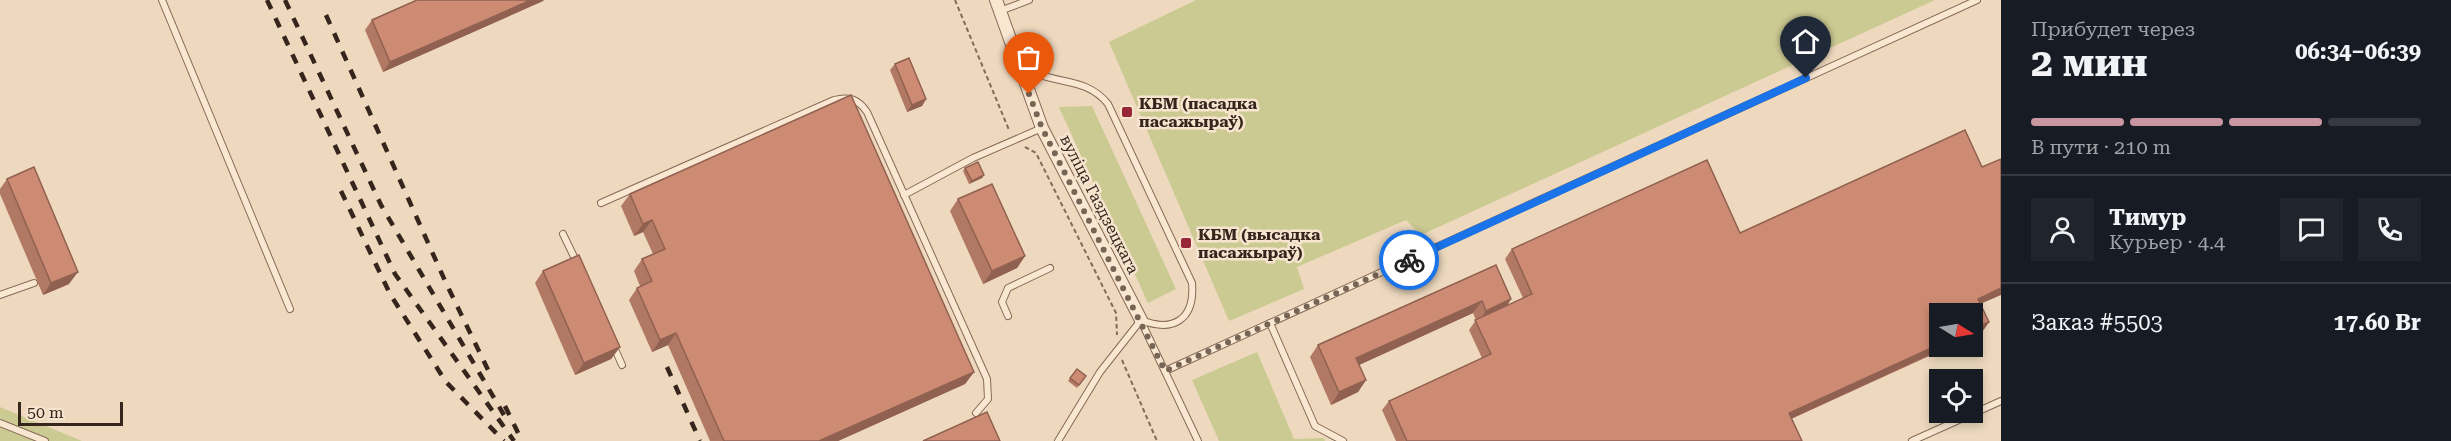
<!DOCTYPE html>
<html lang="ru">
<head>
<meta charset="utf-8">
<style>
  body { margin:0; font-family:"Roboto Serif",serif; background:#20242c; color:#f1f3f6; height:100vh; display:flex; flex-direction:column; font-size:22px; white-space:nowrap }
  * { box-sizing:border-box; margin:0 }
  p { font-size:20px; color:#9ea1a6 }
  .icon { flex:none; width:33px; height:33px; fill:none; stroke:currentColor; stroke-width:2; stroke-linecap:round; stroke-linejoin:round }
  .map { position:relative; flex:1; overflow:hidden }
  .panel { display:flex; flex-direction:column; background:#171b24; width:450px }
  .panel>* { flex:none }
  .needle { width:39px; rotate:101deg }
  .buttons { position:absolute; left:1929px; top:303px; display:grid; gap:12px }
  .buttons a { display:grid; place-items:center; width:54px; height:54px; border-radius:0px; background:#171b24; box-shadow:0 3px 9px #0003; font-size:30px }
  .scale { position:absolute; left:18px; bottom:15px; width:105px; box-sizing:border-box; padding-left:6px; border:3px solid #36251c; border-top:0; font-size:16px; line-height:21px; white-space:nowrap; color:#36251c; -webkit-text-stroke:4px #f6e4ce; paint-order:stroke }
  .pin { position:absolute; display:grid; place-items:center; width:51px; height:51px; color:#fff; margin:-62px -26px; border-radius:50% 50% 50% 0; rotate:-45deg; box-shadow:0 0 6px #0007 }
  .pin .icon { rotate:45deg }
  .courier { position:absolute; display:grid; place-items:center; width:60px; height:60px; margin:-30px; border:4px solid #1a73e8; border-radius:50%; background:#fff; color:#222; box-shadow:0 2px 8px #0007 }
  .summary em { font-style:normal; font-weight:700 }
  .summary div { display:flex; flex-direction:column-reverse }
  .summary { display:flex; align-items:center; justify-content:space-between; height:102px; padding:0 30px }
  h1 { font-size:39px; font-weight:700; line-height:45px }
  .bar { display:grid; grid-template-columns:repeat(4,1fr); gap:9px 6px; align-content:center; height:72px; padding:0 30px }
  .bar i { height:8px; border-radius:4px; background:#363941 }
  .bar .selected { background:#c897a1 }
  .bar p { grid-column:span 4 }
  .line { display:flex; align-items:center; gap:15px; padding:0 30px; border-top:2px solid #363941 }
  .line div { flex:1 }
  .round { display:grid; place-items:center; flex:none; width:63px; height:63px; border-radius:0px; background:#20242c }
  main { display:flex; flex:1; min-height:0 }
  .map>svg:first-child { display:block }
</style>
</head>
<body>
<main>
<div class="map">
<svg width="2001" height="441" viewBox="0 0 2001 441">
  <rect width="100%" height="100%" fill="#eed9bf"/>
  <g fill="#ccca93">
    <path d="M1196,0H1935L1421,235L1406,220L1297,267L1304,289L1229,321L1109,42Z"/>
    <path d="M1092,106L1176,289L1148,303L1059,107Z"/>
    <path d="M1257,352L1294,439L1324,438L1325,441H1219L1192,380Z"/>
    <path d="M0,407L82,441H0Z"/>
  </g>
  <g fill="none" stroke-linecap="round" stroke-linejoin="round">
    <g stroke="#876957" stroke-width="8">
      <g id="lane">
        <path d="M162,0L290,309"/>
        <path d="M1000,11L1029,0"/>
        <path d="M1023,65C1050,87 1084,74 1108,104L1192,283C1195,319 1174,333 1141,320"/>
        <path d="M904,195L973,158L1042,128"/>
        <path d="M601,203L834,100C849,96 858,99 867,112L987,379L988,399L976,413"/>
        <path d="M563,234L577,263"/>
        <path d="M0,295L34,283"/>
        <path d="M1008,316L1002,302L1008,288L1050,268"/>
        <path d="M1141,321L1198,441"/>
        <path d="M1270,323L1315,426L1343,441"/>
        <path d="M614,347L622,365"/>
        <path d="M1165,371L1977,0"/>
        <path d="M0,423L45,441"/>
        <path d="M1058,441L1100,372L1141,320"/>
        <path d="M1912,441L2001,401"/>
      </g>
    </g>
    <g stroke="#876957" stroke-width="14">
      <path id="street" d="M996,0L1042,128L1141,320"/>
    </g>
    <g stroke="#876957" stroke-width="2" stroke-dasharray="4.5 3" stroke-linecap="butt">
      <path d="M955,0L1009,130"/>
      <path d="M1025,147L1036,153L1116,313L1117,335"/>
      <path d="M1122,360L1157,441"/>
    </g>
    <use href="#lane" stroke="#f9e7d2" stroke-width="6"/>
    <use href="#street" stroke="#f9e7d2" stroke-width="12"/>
    <g stroke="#36251c" stroke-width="4.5" stroke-dasharray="10 10" stroke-linecap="butt">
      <path d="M267,0L395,274L514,441"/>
      <path d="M285,0L381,205L504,415"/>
      <path d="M326,15L446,283L491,376"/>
      <path d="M341,191L390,294L446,382L504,441"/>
      <path d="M667,367L700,441"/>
      <path d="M505,406L522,441"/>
    </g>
  </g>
  <g fill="#b17864">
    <path d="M543,1L383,72L365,30L372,20Z"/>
    <path d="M895,64L926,99L922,106L907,112L890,70Z"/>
    <path d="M965,168L984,175L982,178L969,184L963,171Z"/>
    <path d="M7,179L69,284L43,295L0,194V189Z"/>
    <path d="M630,194L974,372L965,384L838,441H710L668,345L652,352L629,300L637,288L640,286L634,271L642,259L653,254L643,232L634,236L621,206Z"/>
    <path d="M958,199L1025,256L1017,268L983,284L950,211Z"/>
    <path d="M1740,233L1980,304L1989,322L1982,332L1791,419L1802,441H1396L1382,410L1389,401L1482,358L1469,330L1476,320L1473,313L1359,365L1366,380L1358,392L1331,405L1310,357L1318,345L1496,265L1511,299L1507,306L1523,298L1505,259L1512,249Z"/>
    <path d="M543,271L620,347L611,359L575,375L535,283Z"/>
    <path d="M1077,369L1086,376L1077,388L1068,381Z"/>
  </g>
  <g fill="#906151">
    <path d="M531,0H544L543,1L383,72L390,62Z"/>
    <path d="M926,99L922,106L907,112L912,105Z"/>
    <path d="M984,175L982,178L969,184L972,181Z"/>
    <path d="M652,220L643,232L634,236L643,224Z"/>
    <path d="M1025,256L1017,268L983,284L992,271Z"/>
    <path d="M78,272L69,284L43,295L51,283Z"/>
    <path d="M2001,288V295L1971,308L1978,299Z"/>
    <path d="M1511,299L1503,312L1478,323L1486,311Z"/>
    <path d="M1482,301L1473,313L1348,370L1356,358Z"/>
    <path d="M1989,322L1982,332L1972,336V329Z"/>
    <path d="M676,333L668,345L652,352L660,340Z"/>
    <path d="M1940,344V346H1949L1782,423L1789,413Z"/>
    <path d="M620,347L611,359L575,375L584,363Z"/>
    <path d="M974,372L965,384L838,441H819Z"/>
    <path d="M1366,380L1358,392L1331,405L1339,392Z"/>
  </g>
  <g fill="#ce8b74" stroke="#906151" stroke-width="1.5">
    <path d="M417,0H531L390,62L372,20Z"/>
    <path d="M909,58L926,99L912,105L895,64Z"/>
    <path d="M851,95L974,372L819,441H724L676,333L660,340L637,288L652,281L642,259L665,249L652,220L643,224L630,194Z"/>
    <path d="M1965,130L1982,167L2001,159V288L1978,299L1989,322L1972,329V314H1940V344L1789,413L1802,441H1407L1389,401L1491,354L1475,320L1532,294L1512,249L1707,160L1740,233Z"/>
    <path d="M978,162L984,175L972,181L965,168Z"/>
    <path d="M34,167L78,272L51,283L7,179Z"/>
    <path d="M992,184L1025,256L992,271L958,199Z"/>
    <path d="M579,255L620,347L584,363L543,271Z"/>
    <path d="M1496,265L1511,299L1486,311L1482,301L1356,358L1366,380L1339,392L1318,345Z"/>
    <path d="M1077,369L1086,376L1079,385L1070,378Z"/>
    <path d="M987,412L1000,441H923Z"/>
  </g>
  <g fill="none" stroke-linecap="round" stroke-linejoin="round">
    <path stroke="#766455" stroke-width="6" stroke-dasharray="0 10.8" d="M1029,94L1042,128L1165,371L1409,260"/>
    <path stroke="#1a73e8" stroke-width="8" d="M1409,260L1806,78"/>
  </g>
  <g fill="#972639" stroke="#f6e4ce" stroke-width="2">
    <rect x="1121" y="106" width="12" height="12" rx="3"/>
    <rect x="1180" y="237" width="12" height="12" rx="3"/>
  </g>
  <g text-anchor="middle" stroke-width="5" stroke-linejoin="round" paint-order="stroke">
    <g font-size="16" font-weight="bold" fill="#36251c" stroke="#f6e4ce" text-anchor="start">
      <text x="1139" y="109">КБМ (пасадка<tspan x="1139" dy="18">пасажыраў)</tspan></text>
      <text x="1198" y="240">КБМ (высадка<tspan x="1198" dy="18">пасажыраў)</tspan></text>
    </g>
    <g font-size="16" fill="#36251c" stroke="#f6e4ce">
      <text transform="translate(1100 204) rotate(63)" y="6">вуліца Газдзецкага</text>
    </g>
  </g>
</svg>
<div class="buttons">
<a><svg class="needle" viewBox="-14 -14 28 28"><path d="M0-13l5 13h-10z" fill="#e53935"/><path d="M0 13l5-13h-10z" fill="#9ea1a6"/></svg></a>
<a><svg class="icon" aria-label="locate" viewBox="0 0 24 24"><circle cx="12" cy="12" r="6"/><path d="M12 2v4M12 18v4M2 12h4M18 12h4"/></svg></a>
</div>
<div class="scale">50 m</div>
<div class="pin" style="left:1029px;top:94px;background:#ea580c"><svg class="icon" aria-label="bag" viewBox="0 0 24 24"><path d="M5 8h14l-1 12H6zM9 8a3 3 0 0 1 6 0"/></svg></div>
<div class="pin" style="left:1806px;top:78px;background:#1f2937"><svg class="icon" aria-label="home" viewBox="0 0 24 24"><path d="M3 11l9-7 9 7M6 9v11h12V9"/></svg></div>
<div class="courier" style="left:1409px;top:260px"><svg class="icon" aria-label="bike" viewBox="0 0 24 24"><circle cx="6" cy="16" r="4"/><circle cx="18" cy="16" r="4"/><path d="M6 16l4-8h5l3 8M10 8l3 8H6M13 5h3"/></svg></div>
</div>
<section class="panel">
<div class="summary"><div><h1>2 мин</h1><p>Прибудет через</p></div><em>06:34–06:39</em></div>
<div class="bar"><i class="selected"></i><i class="selected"></i><i class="selected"></i><i></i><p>В пути · 210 m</p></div>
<div class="line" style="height:108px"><a class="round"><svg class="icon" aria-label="person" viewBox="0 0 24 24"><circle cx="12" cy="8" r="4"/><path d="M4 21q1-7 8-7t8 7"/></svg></a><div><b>Тимур</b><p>Курьер · 4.4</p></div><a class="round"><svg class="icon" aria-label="chat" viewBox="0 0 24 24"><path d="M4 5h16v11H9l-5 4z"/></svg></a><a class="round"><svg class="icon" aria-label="phone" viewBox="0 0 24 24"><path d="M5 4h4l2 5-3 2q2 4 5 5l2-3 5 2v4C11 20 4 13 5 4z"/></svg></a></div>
<div class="line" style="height:78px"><div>Заказ #5503</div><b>17.60 Br</b></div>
</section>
</main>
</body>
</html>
